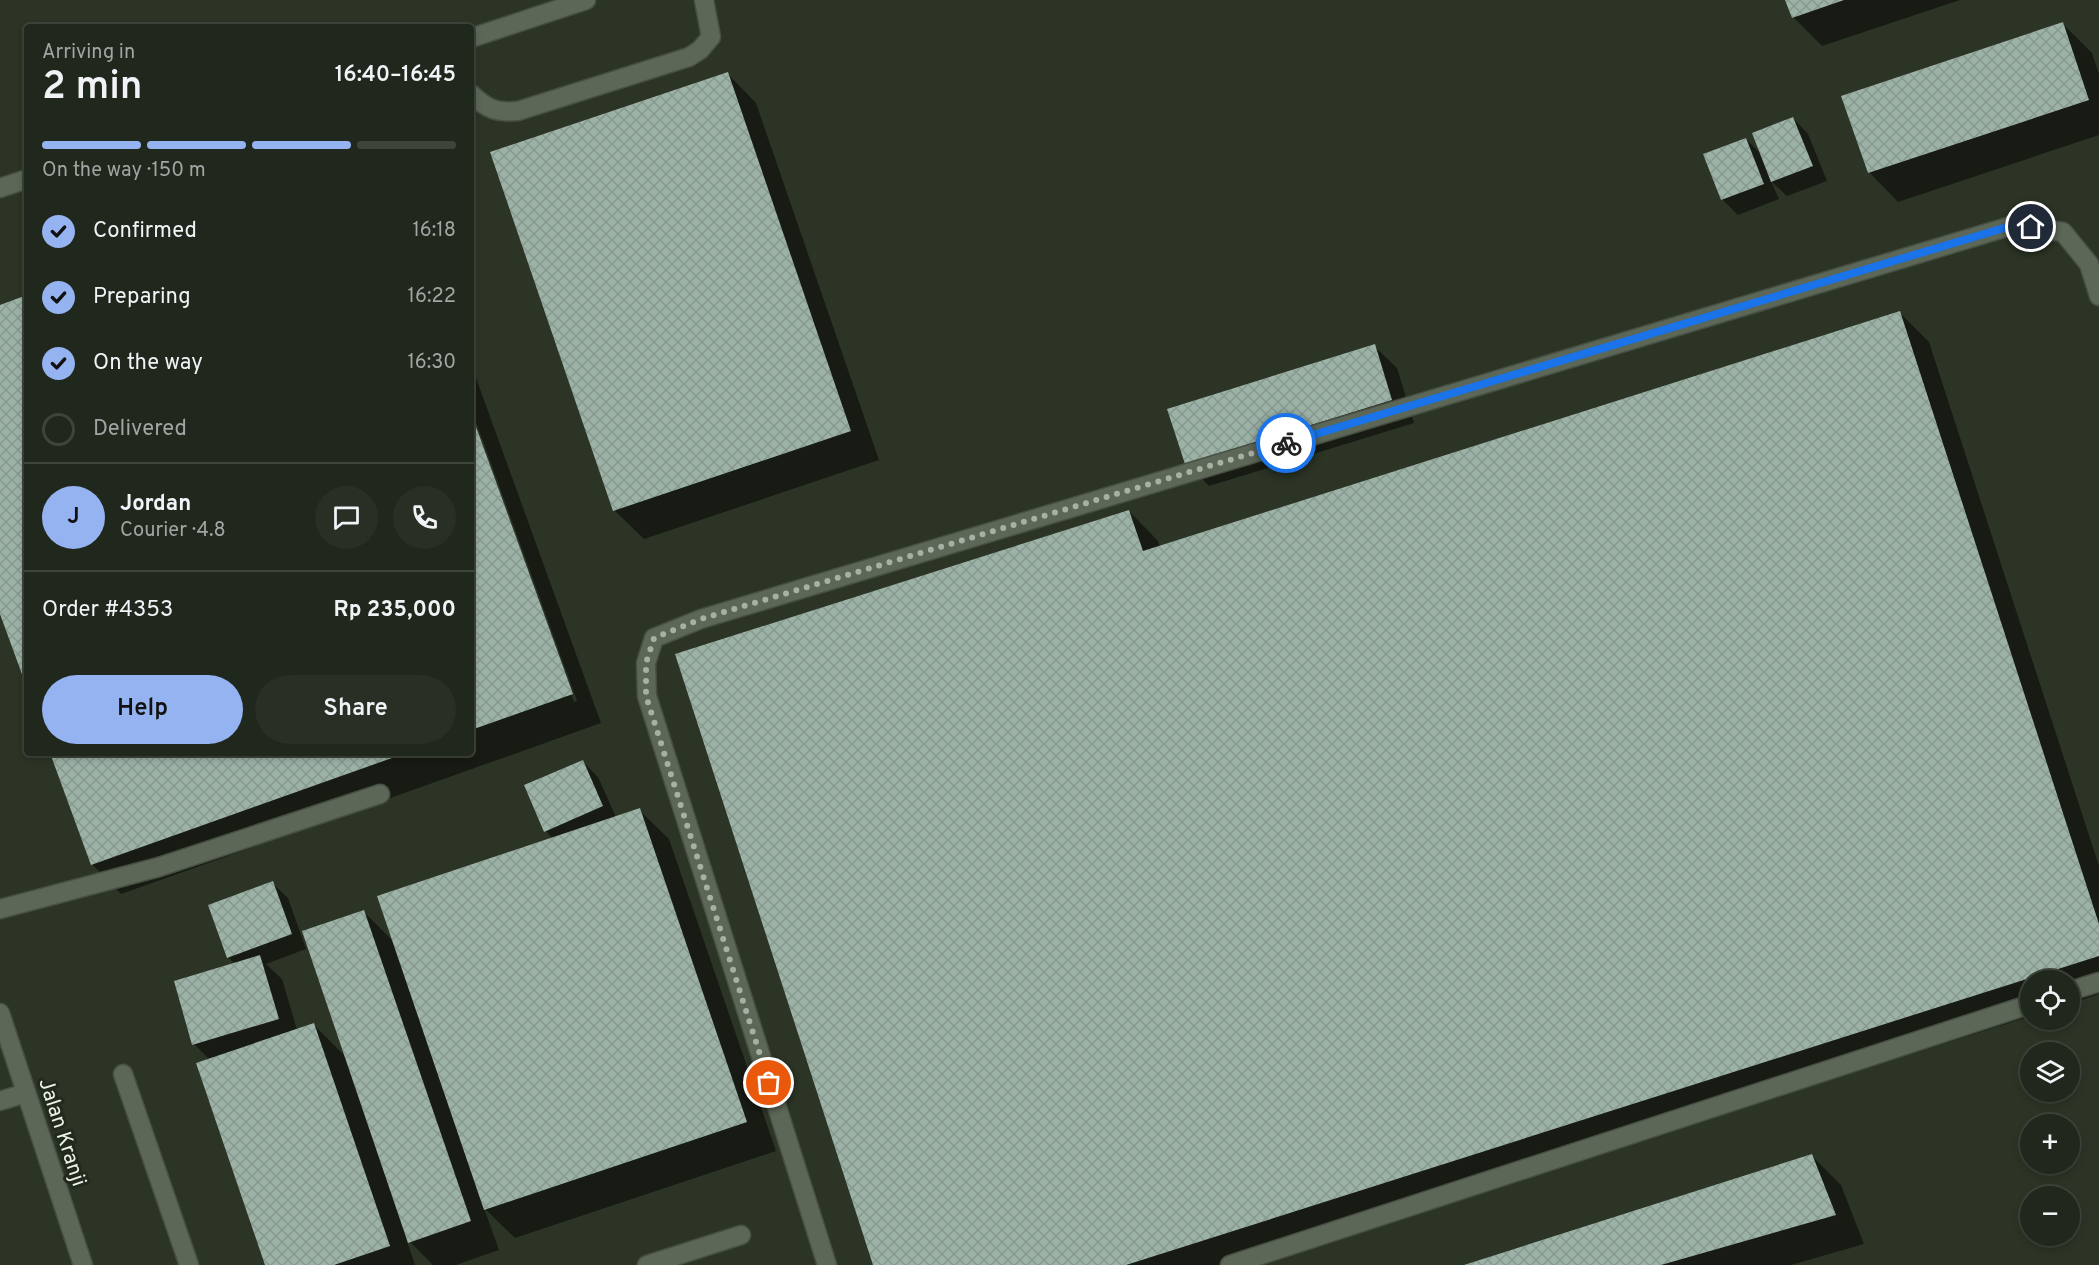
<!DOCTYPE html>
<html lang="en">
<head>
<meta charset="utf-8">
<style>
  body { margin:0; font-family:Overpass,sans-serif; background:#282f25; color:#f1f3f6; height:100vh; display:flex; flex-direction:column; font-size:22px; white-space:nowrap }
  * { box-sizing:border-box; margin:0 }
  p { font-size:20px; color:#a2a5a3 }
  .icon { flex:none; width:33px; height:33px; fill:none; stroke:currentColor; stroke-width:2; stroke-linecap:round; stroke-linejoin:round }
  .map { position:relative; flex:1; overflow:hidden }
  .sheet { position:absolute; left:24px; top:24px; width:450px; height:732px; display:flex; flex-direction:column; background:#20271c; border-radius:6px; box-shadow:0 3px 9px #0003,0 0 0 2px #3d443b }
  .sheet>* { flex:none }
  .tools { position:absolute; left:2020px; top:970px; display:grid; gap:12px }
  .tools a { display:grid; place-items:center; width:60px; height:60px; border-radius:50%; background:#20271c; box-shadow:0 3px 9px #0003,0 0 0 2px #3d443b; font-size:30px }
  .pin { position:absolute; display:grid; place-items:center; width:51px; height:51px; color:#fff; margin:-26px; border:3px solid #fff; border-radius:50%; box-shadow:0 2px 6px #0007 }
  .courier { position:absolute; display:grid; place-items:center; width:60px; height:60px; margin:-30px; border:4px solid #1a73e8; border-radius:50%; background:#fff; color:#222; box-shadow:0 2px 8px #0007 }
  .head em { font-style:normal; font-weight:600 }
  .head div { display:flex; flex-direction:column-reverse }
  .head { display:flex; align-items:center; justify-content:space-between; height:102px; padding:0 18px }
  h1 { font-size:39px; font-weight:600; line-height:45px }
  .bar { display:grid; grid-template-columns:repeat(4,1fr); gap:9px 6px; align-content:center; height:72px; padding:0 18px }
  .bar i { height:8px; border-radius:4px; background:#3d443b }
  .bar .selected { background:#95b2f1 }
  .bar p { grid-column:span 4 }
  .line { display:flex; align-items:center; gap:15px; padding:0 18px; border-top:2px solid #3d443b }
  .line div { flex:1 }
  .round { display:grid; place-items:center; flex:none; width:63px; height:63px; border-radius:32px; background:#282f25 }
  ol { padding:0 18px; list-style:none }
  li { display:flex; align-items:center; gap:18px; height:66px }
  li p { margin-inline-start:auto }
  li .icon { padding:6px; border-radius:50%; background:#95b2f1; color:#111; stroke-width:4 }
  li:last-child { color:#a2a5a3 }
  li i { width:33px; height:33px; border:3px solid #3d443b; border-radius:50% }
  .action { display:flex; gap:12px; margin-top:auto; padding:12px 18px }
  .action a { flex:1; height:69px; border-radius:36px; background:#95b2f1; color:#111; font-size:24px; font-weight:600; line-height:69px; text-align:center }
  .action a+a { background:#282f25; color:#f1f3f6 }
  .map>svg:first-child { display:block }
</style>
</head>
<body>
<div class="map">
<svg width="2099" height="1265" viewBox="0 0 2099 1265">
  <defs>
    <pattern id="building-cross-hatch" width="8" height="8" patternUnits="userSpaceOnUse" patternTransform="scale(1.5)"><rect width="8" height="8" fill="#9cb2a7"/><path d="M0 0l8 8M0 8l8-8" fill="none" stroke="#87988f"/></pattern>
  </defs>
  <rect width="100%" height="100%" fill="#2b3425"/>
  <g fill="#0007">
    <path d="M1787,0H1960L1822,46L1793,17Z"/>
    <path d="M2063,24L2092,53L2099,74V135L1898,202L1869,172Z"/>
    <path d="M727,73L756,103L879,460L644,539L614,510Z"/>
    <path d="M1793,118L1808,134L1827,181L1787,196L1771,181L1779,199L1738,215L1723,200L1705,155L1746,139L1762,155Z"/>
    <path d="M1900,313L1929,342L2099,866V994L2070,1004V981H2031V1016L1246,1265H874L1129,511L1158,541L1160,547Z"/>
    <path d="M1374,346L1397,368L1414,423L1209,486L1186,463Z"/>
    <path d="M471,364L601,723L121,894L92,864L52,753H471V417L574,702L577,701L471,408Z"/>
    <path d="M583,762L598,777L616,817L639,810L669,839L776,1151L515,1238L484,1208L499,1250L456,1265H433L406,1238L415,1265H267L210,1060L194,1044L235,964L228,957L272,883L288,898L306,949L266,964L282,979L297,1030L314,1025L347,1058L364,912L395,943L553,839L546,831Z"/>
    <path d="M1812,1156L1841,1185L1864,1244L1791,1265H1467Z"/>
  </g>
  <g fill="url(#building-cross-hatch)">
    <path d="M1785,0H1844L1792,18Z"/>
    <path d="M2063,22L2089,100L1868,173L1841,96Z"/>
    <path d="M728,72L851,431L613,511L490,152Z"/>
    <path d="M1793,117L1813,166L1771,182L1752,133Z"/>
    <path d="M1746,138L1764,184L1721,200L1703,154Z"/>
    <path d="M27,295V688L0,614V305Z"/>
    <path d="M1900,311L2099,924V956L1126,1265H873L675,654L1129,510L1143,551Z"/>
    <path d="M1375,344L1392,400L1185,464L1167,409Z"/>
    <path d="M471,413L573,694L471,730Z"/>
    <path d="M50,753H406L91,865Z"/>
    <path d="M583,760L603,806L544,832L524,785Z"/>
    <path d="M640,808L747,1122L484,1210L377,896Z"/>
    <path d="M273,881L292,934L227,958L208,905Z"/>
    <path d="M364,910L471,1221L408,1243L302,931Z"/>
    <path d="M260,955L279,1019L192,1045L174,981Z"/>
    <path d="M314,1023L390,1246L334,1265H265L196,1063Z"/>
    <path d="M1812,1154L1836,1215L1661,1265H1464Z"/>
  </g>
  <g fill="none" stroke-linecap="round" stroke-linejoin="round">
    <g stroke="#474f43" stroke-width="21">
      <g id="lane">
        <path d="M471,38L586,0"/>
        <path d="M471,94C487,109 496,113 518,111L689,57L700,50L711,37L704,0"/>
        <path d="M0,188L27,179"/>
        <path d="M0,909L159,867L380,794"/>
        <path d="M2070,991L2099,982"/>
        <path d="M0,1013L83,1265"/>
        <path d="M123,1074L189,1265"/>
        <path d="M0,1101L26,1093"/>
        <path d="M647,1265L741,1235"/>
        <path d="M827,1265L647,696L646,663L654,638L701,619L2014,225L2063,232L2089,264L2099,296"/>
        <path d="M1230,1265L2031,1004"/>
      </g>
    </g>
    <use href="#lane" stroke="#5c6757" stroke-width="18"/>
  </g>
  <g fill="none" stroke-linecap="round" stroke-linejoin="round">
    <path stroke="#a8b0a4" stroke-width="6" stroke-dasharray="0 10.8" d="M769,1083L646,696V663L654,638L701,619L1286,443"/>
    <path stroke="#1a73e8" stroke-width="8" d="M1286,443L2014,225L2031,227"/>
  </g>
  <g text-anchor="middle" stroke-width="6" stroke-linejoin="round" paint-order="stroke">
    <g font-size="21" fill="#ecf2e9" stroke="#212a1c">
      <text transform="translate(63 1132) rotate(72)" y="7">Jalan Kranji</text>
    </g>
  </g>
</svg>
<div class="tools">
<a><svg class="icon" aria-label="locate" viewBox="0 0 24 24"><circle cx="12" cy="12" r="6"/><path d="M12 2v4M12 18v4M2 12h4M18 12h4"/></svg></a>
<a><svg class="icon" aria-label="layers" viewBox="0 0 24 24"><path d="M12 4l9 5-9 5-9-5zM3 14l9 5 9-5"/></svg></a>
<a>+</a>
<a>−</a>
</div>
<div class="pin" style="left:769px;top:1083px;background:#ea580c"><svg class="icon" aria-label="bag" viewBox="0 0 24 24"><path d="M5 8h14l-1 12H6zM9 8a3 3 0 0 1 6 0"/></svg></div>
<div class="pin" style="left:2031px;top:227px;background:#1f2937"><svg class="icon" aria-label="home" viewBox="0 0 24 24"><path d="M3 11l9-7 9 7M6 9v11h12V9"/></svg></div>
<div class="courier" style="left:1286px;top:443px"><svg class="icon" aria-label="bike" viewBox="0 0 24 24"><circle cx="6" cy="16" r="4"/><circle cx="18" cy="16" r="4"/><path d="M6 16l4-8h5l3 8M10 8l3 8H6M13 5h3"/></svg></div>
<section class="sheet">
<div class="head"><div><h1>2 min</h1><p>Arriving in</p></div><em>16:40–16:45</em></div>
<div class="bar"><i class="selected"></i><i class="selected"></i><i class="selected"></i><i></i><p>On the way · 150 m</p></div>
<ol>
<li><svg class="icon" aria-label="check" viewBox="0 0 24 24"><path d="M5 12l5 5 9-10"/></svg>Confirmed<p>16:18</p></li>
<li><svg class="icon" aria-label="check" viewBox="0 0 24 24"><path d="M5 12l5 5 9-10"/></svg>Preparing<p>16:22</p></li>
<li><svg class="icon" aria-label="check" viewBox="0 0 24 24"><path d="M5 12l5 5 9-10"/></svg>On the way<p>16:30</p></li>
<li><i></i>Delivered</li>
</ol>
<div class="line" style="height:108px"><b class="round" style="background:#95b2f1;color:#111">J</b><div><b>Jordan</b><p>Courier · 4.8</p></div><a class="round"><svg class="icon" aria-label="chat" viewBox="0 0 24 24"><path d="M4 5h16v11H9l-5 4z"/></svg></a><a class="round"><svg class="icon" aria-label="phone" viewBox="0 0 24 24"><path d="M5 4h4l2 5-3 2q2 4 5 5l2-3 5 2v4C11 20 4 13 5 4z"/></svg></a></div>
<div class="line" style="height:78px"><div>Order #4353</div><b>Rp 235,000</b></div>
<div class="action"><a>Help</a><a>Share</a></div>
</section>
</div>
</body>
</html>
